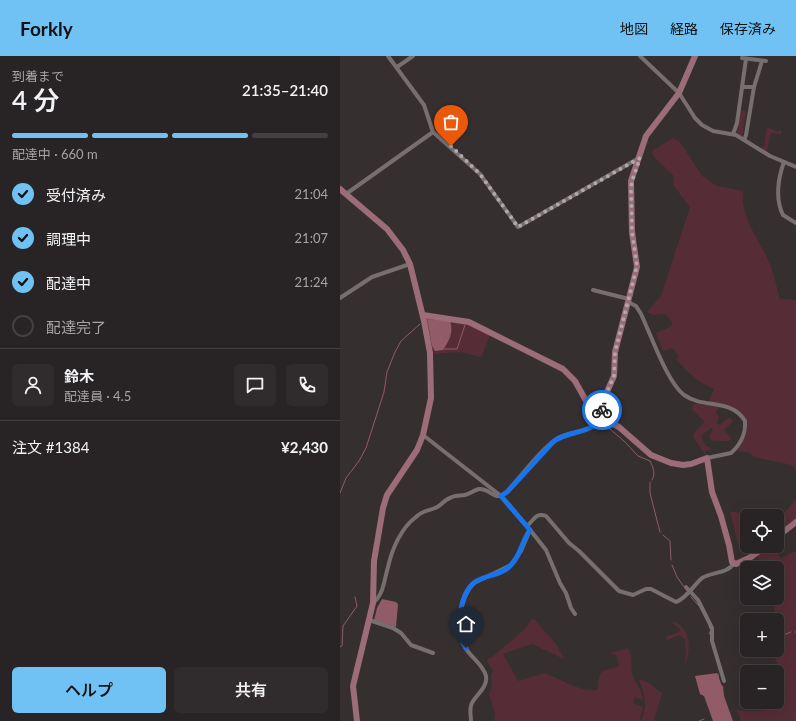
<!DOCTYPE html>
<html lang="ja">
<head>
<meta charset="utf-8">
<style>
  body { margin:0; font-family:Lato,"Noto Sans JP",sans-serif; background:#302b2c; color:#f1f3f6; height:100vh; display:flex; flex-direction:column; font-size:15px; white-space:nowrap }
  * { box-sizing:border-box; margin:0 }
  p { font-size:13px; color:#a5a4a6 }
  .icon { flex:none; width:22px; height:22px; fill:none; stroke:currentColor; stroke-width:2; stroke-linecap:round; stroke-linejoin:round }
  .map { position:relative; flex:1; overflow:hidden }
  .sheet { display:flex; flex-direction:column; background:#282324; width:340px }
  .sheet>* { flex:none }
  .controls { position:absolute; left:400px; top:453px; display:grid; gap:8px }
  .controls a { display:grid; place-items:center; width:44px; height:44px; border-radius:6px; background:#282324; box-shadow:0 4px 16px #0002,0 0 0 1px #444041; font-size:20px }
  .pin { position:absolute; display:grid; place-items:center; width:34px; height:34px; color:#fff; margin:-41px -17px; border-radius:50% 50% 50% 0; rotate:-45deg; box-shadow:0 0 4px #0007 }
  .pin .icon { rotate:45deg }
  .courier { position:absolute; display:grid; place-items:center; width:40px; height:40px; margin:-20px; border:3px solid #1a73e8; border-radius:50%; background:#fff; color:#222; box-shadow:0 1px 5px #0007 }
  .overview em { font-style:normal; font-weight:600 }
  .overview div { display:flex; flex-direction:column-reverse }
  .overview { display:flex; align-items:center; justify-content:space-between; height:68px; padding:0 12px }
  h1 { font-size:26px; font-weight:600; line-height:30px }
  .bar { display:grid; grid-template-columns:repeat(4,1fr); gap:6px 4px; align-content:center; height:48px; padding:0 12px }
  .bar i { height:5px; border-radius:3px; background:#444041 }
  .bar .selected { background:#70c2f4 }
  .bar p { grid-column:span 4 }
  .line { display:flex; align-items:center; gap:10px; padding:0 12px; border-top:1px solid #444041 }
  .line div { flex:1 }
  .round { display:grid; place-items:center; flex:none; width:42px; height:42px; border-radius:6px; background:#302b2c }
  ol { padding:0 12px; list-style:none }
  li { display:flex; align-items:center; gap:12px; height:44px }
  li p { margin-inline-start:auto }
  li .icon { padding:4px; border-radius:50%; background:#70c2f4; color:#111; stroke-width:4 }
  li:last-child { color:#a5a4a6 }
  li i { width:22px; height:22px; border:2px solid #444041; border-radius:50% }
  .button { display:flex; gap:8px; margin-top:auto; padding:8px 12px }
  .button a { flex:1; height:46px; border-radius:6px; background:#70c2f4; color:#111; font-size:16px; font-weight:600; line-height:46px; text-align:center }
  .button a+a { background:#302b2c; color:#f1f3f6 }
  header { display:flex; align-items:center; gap:24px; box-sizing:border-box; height:56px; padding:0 20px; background:#70c2f4; color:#111 }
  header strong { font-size:19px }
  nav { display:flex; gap:22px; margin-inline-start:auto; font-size:14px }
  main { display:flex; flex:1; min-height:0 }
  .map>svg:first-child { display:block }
</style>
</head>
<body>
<header>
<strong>Forkly</strong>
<nav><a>地図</a><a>経路</a><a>保存済み</a></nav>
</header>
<main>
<section class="sheet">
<div class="overview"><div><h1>4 分</h1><p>到着まで</p></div><em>21:35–21:40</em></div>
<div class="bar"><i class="selected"></i><i class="selected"></i><i class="selected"></i><i></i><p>配達中 · 660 m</p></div>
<ol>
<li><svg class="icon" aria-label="check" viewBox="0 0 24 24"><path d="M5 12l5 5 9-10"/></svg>受付済み<p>21:04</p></li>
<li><svg class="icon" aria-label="check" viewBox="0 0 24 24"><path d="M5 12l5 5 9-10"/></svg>調理中<p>21:07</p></li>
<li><svg class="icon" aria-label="check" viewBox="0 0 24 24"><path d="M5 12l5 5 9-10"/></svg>配達中<p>21:24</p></li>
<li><i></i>配達完了</li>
</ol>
<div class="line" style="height:72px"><a class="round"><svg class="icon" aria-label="person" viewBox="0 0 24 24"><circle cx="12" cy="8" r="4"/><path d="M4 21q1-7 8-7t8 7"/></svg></a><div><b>鈴木</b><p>配達員 · 4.5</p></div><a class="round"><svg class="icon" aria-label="chat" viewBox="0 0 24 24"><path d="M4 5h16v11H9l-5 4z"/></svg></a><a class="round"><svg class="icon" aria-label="phone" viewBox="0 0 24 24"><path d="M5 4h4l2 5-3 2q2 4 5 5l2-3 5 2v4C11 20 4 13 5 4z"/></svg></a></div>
<div class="line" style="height:52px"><div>注文 #1384</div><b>¥2,430</b></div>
<div class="button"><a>ヘルプ</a><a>共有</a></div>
</section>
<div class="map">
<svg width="456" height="665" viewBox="0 0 456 665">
  <rect width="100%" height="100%" fill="#362f30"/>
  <g fill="#562d37">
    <path d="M401,54L406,55L402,81L396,75Z"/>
    <path d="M427,71L438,76L439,74L441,75V78L431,77L427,96L421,93L422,90L424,91Z"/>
    <path d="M333,82L340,86L362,120L377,130L403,135C401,164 418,180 428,204C434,216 436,230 440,243L456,244V414L452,409L414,401L410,397L397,395L396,393L406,380L407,365L396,354L381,347L376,357L379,361L377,367L379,369L390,361L393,365L384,374L392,383C385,388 379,383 372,385L369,380L373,374L371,372L361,380L366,390L371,392V394H366L365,398L353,381L354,377L365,366L352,353L353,349L357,347L368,349L369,345L374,333C356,325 350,318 337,304L338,299L332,292L323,295L316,277L332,270V266L325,258L313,259L307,256L321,240L350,151L334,130L333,119L313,100L312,95Z"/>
    <path d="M86,262L124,266L150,279L141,301L120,296L92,298V292Z"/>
    <path d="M456,443V463L437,478V466Z"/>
    <path d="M390,455L413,460H407V484L398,488Z"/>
    <path d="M429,490L441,502L456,495V665H401L397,654C414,656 427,656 442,648C452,635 437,608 432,594H437V564H420L443,555L435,556L433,542H437V540L444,538L437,523V512H432L430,508L422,511L417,499Z"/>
    <path d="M194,563L216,588L224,603L192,588L163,598L178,625L205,617C218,622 246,639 258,633L259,621L262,615L277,611L279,608L276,599L270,597L288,592C294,601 289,614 294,623C299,633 301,632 303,644L295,641L293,647L303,651L299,665H154L155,657L149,638L152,630L151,619L153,615L147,605L148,602H151L185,573L191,564Z"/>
    <path d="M336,566C352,577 351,595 344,611L346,598L345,583L339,579L327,584L326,581L341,575L338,571L332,567Z"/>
    <path d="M299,624C308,623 315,633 322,637L314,665H301C308,650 305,638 299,624Z"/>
  </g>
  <g fill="#915b67">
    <path d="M87,263L110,265C114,276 109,285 103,294L95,295L92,290Z"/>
    <path d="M42,543L56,546L58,548L56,571L34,564L37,552Z"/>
    <path d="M377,617L382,630H383L384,640L393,665H373L364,640L360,638L355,620Z"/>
  </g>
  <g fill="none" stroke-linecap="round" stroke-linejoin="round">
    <g stroke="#915b67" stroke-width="1">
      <path d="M104,293H117L125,269"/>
      <path d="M262,366L285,386L298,400L310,405C313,411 316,418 312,424"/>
      <path d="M310,426V437L320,476"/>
      <path d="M0,437L6,422L19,405L26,392L44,336L47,316L55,296L61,285L80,268"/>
      <path d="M323,479L330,485L331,504"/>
      <path d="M332,509L337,521L347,535"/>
      <path d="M351,541L359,550"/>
      <path d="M455,576H456"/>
      <path d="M369,578L371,574L369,571"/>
      <path d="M441,580L451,576"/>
      <path d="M0,591L2,590L3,570L17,550L15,541"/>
      <path d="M378,618L379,625"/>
      <path d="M359,665L364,663"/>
    </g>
    <g stroke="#766e6f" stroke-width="4">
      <path d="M48,0L84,49L93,76L140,118L178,171L299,102"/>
      <path d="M300,0L339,37L355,62L362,69L373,75L396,79L430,100L456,111"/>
      <path d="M402,2L426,5"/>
      <path d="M57,11L73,0"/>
      <path d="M402,31H414"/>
      <path d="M393,78L397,67L406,3"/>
      <path d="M404,84L406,79L414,31L422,5"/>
      <path d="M444,106C438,122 435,143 443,159L456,167"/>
      <path d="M6,138L93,76"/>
      <path d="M253,234L289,243"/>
      <path d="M0,242L32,221L70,208"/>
      <path d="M288,246L296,250L301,258C311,279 327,326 344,339C364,353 391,342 405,365C406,378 401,388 391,397L367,402"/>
      <path d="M83,379L161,440L187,470L206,494L220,527L226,537L231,552L235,558"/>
      <path d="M187,470C194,464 196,456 206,460L229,487L239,495L279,535L293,539L306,533H311L336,546C347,542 353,530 362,522C371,516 388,518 394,507"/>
      <path d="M346,531L358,544L372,572V585L384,625"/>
      <path d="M33,547C44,538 44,524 48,511C52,493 61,472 76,461C82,455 88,455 95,452C101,450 104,444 110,442C115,439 120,440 125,439C130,438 134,434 139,433C151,432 154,447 167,436C180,421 201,393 218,382C232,374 252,378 261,362"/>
      <path d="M29,564L53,572L61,577L71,589L93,597"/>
      <path d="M131,665C131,659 129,652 132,647C136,639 148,631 146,620C143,608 130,601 125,591C115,573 120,541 134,527L171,509L181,495L190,474"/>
    </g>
    <g stroke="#9c6c78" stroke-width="6">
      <path d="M0,133L47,173L63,194L70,208L84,265L90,297L91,342L83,379L77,394L47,439L43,452L34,505L33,547L13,630L17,665"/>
      <path d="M83,259L129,266L223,313L235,325L250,352L258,360L279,371L311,399L331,407L343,409L351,408L367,402L372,436L381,460L389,489L392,506L396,508L411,501L426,490"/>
      <path d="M261,362L266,338L274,320L275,296L297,211L292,176L291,125L306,80L339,37L355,0"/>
      <path d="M437,481L456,466"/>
    </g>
  </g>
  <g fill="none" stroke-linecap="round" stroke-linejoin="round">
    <path stroke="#aea9aa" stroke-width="4" stroke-dasharray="0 7.2" d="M111,90L140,118L178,171L300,102L292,125L291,132L292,176L297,210L275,296L274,320L266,338L262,354"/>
    <path stroke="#1a73e8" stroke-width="5" d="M126,592C115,576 119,538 135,526C146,519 162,519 171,509C181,499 182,485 190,474L161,440L167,436L213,386C230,372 257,381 262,354"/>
  </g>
</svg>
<div class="controls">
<a><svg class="icon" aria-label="locate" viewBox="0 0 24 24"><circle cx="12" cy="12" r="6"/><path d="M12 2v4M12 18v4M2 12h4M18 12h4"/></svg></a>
<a><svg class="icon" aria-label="layers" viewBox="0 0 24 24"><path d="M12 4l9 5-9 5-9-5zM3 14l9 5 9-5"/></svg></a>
<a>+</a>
<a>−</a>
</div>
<div class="pin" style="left:111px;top:90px;background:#ea580c"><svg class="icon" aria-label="bag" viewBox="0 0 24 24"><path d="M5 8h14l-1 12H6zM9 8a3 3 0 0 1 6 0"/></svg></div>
<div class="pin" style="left:126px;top:592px;background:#1f2937"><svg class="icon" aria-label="home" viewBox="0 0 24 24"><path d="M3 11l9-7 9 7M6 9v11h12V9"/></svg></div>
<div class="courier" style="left:262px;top:354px"><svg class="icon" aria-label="bike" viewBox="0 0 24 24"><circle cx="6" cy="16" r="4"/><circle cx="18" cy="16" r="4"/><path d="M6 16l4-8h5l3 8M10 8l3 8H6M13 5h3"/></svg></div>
</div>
</main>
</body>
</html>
